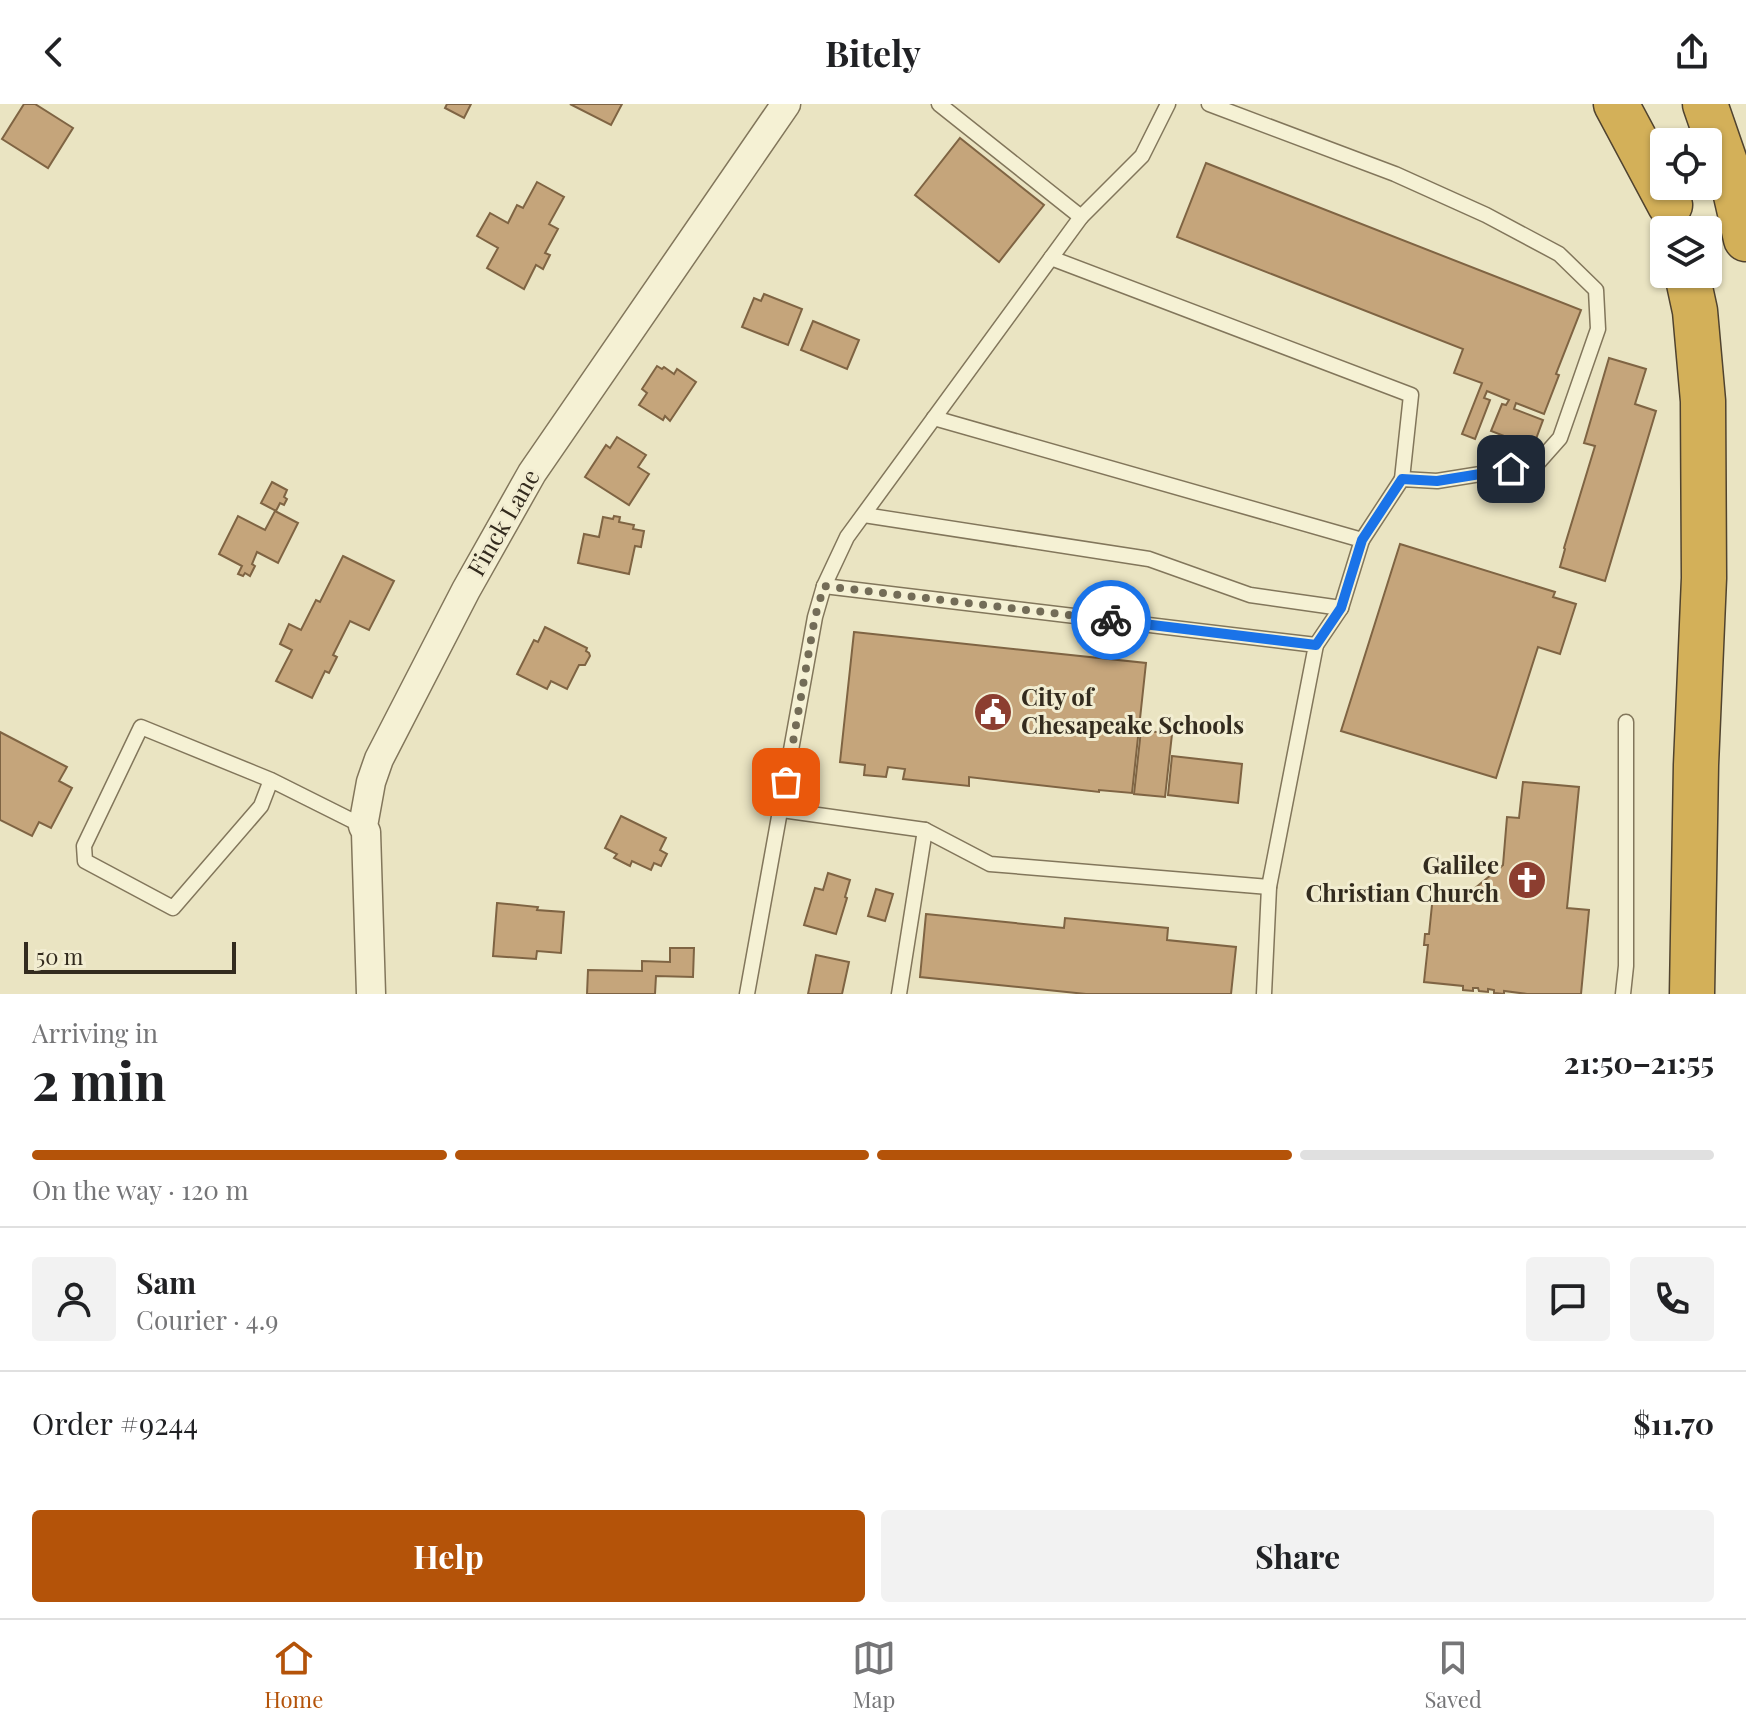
<!DOCTYPE html>
<html lang="en">
<head>
<meta charset="utf-8">
<style>
  body { margin:0; font-family:"Playfair Display",serif; background:#f2f2f2; color:#202124; height:100vh; display:flex; flex-direction:column; font-size:30px; white-space:nowrap }
  * { box-sizing:border-box; margin:0 }
  p { font-size:26px; color:#757577 }
  .icon { flex:none; width:44px; height:44px; fill:none; stroke:currentColor; stroke-width:2; stroke-linecap:round; stroke-linejoin:round }
  .map { position:relative; height:890px; overflow:hidden }
  .drawer { display:flex; flex-direction:column; background:#fff; flex:1 }
  .drawer>* { flex:none }
  .controls { position:absolute; left:1650px; top:24px; display:grid; gap:16px }
  .controls a { display:grid; place-items:center; width:72px; height:72px; border-radius:8px; background:#fff; box-shadow:0 2px 6px #0004; font-size:40px }
  .scale { position:absolute; left:24px; bottom:20px; width:212px; box-sizing:border-box; padding-left:8px; border:4px solid #332b1e; border-top:0; font-size:22px; line-height:28px; white-space:nowrap; color:#332b1e; -webkit-text-stroke:6px #f2edd1; paint-order:stroke }
  .pin { position:absolute; display:grid; place-items:center; width:68px; height:68px; color:#fff; margin:-34px; border-radius:16px; box-shadow:0 4px 12px #0006 }
  .courier { position:absolute; display:grid; place-items:center; width:80px; height:80px; margin:-40px; border:6px solid #1a73e8; border-radius:50%; background:#fff; color:#222; box-shadow:0 2px 10px #0007 }
  .headline em { font-style:normal; font-weight:700 }
  .headline div { display:flex; flex-direction:column-reverse }
  .headline { display:flex; align-items:center; justify-content:space-between; height:136px; padding:0 32px }
  h1 { font-size:52px; font-weight:700; line-height:60px }
  .bar { display:grid; grid-template-columns:repeat(4,1fr); gap:12px 8px; align-content:center; height:96px; padding:0 32px }
  .bar i { height:10px; border-radius:6px; background:#e0e0e0 }
  .bar .selected { background:#b45309 }
  .bar p { grid-column:span 4 }
  .line { display:flex; align-items:center; gap:20px; padding:0 32px; border-top:2px solid #e0e0e0 }
  .line div { flex:1 }
  .round { display:grid; place-items:center; flex:none; width:84px; height:84px; border-radius:8px; background:#f2f2f2 }
  .action { display:flex; gap:16px; margin-top:auto; padding:16px 32px }
  .action a { flex:1; height:92px; border-radius:8px; background:#b45309; color:#fff; font-size:32px; font-weight:700; line-height:92px; text-align:center }
  .action a+a { background:#f2f2f2; color:#202124 }
  header { display:flex; justify-content:space-between; align-items:center; height:104px; padding:0 32px; background:#fff; font-size:36px; font-weight:700 }
  .menu { display:flex; justify-content:space-around; align-items:center; height:112px; border-top:2px solid #e0e0e0; background:#fff; font-size:22px; color:#757577 }
  .menu a { display:grid; justify-items:center; gap:4px }
  .menu .selected { color:#b45309 }
  .map>svg:first-child { display:block }
</style>
</head>
<body>
<header><svg class="icon" aria-label="back" viewBox="0 0 24 24"><path d="M15 5l-7 7 7 7"/></svg>Bitely<svg class="icon" aria-label="share" viewBox="0 0 24 24"><path d="M12 15V3M7 8l5-5 5 5M5 13v7h14v-7"/></svg></header>
<div class="map">
<svg width="1746" height="890" viewBox="0 0 1746 890">
  <rect width="100%" height="100%" fill="#eae4c2"/>
  <g fill="#c5a57b" stroke="#7f6443" stroke-width="2">
    <path d="M24,0H35L73,24L48,64L2,35Z"/>
    <path d="M447,0H471L464,14L445,4Z"/>
    <path d="M570,0H622L611,21Z"/>
    <path d="M960,34L1044,101L999,158L915,91Z"/>
    <path d="M1206,59L1581,206L1556,270L1559,271L1544,310L1516,299L1514,305L1543,316L1533,343L1491,327L1502,300L1506,301L1509,296L1487,287L1484,294L1490,296L1475,335L1462,330L1482,279L1454,269L1463,245L1177,133Z"/>
    <path d="M537,78L564,93L549,120L558,125L545,149L550,151L543,165L536,161L524,185L487,164L498,144L477,132L490,109L508,119L517,101L523,104Z"/>
    <path d="M764,190L802,205L788,241L742,223L754,194L761,197Z"/>
    <path d="M813,217L859,236L847,265L801,246Z"/>
    <path d="M1609,254L1646,265L1635,300L1656,307L1605,477L1560,463L1565,445L1564,444L1595,342L1584,339Z"/>
    <path d="M657,262L662,265L664,263L674,270L677,265L696,278L670,317L665,312L663,316L639,301L647,289L642,285Z"/>
    <path d="M617,333L646,351L638,363L649,370L629,401L585,373L606,341L610,344Z"/>
    <path d="M272,378L287,386L284,393L287,395L284,401L280,399L276,407L261,399Z"/>
    <path d="M275,407L298,419L278,459L257,448L252,460L255,462L250,472L245,469L243,472L238,470L242,462L219,450L238,412L265,426Z"/>
    <path d="M614,412L620,413L619,418L634,421L633,425L644,427L641,443L635,442L629,470L578,459L584,430L599,433L603,413L613,415Z"/>
    <path d="M1400,440L1555,488L1553,493L1576,500L1560,550L1538,543L1496,674L1341,627Z"/>
    <path d="M343,452L394,477L369,526L350,517L333,551L337,553L329,569L325,567L312,594L276,577L292,546L280,540L289,520L301,526L316,496L320,498Z"/>
    <path d="M545,523L587,544L586,547L589,549L590,552L585,561H579L567,585L551,577L547,585L517,570L534,536L538,538Z"/>
    <path d="M854,528L1146,559L1132,689L1099,686V688L969,673V682L903,675L905,665L888,663L886,673L864,671L865,661L840,658Z"/>
    <path d="M1141,626L1172,630L1165,693L1134,690Z"/>
    <path d="M0,628L67,663L59,677L72,684L51,724L39,718L32,732L0,716Z"/>
    <path d="M1172,652L1242,660L1238,699L1168,691Z"/>
    <path d="M1523,678L1579,683L1567,804L1589,806L1581,890H1527L1504,887V890L1494,889V886L1488,885V888L1479,887L1478,884H1473V887L1463,886V882L1424,878L1428,841H1424L1425,830H1429L1433,791L1463,794L1503,761L1507,713L1519,714Z"/>
    <path d="M621,712L666,734L660,746L667,750L661,762L654,759L651,766L632,757L630,762L614,754L617,750L605,744Z"/>
    <path d="M828,769L850,776L845,793L847,794L836,830L804,821L815,784L823,786Z"/>
    <path d="M876,785L893,790L885,817L868,812Z"/>
    <path d="M497,799L538,803L537,806L564,808L561,849L537,847L536,855L493,852Z"/>
    <path d="M926,810L1064,824L1065,814L1168,824L1167,836L1236,843L1231,890H1086L920,873Z"/>
    <path d="M670,844H694L693,873L656,872L655,890H587L588,866L642,867V857L670,858Z"/>
    <path d="M816,851L849,858L842,890H808Z"/>
  </g>
  <g fill="none" stroke-linecap="round" stroke-linejoin="round">
    <g stroke="#82765b" stroke-width="17">
      <g id="service">
        <path d="M939,0L1081,113L1142,52L1168,0"/>
        <path d="M1209,0L1395,70L1486,111L1559,150L1596,186L1598,225L1560,334L1536,361L1437,377L1402,375L1362,436"/>
        <path d="M1051,154L1411,291L1402,375"/>
        <path d="M864,411L1149,455L1250,491L1341,504L1362,436L934,314"/>
        <path d="M1316,541L1341,504"/>
        <path d="M271,676L261,702L173,804L85,757L84,742L141,623L271,676L363,722"/>
        <path d="M782,706L925,726L990,760L1269,783L1316,541L824,482"/>
        <path d="M747,890L815,513L824,482L847,433L1081,113"/>
        <path d="M899,890L925,726"/>
        <path d="M1264,890L1269,783"/>
        <path d="M1623,890L1626,862V618"/>
      </g>
    </g>
    <g stroke="#82765b" stroke-width="31">
      <path id="minor" d="M371,890L366,728L363,722L371,678L379,655L466,486L532,369L786,0"/>
    </g>
    <g stroke="#50432f" stroke-width="47">
      <g id="motorway">
        <path d="M1616,0L1670,101"/>
        <path d="M1705,0L1735,87L1746,135"/>
        <path d="M1687,170L1695,207L1703,297L1704,474L1696,661L1692,890"/>
      </g>
    </g>
    <use href="#service" stroke="#f5f1d4" stroke-width="14"/>
    <use href="#minor" stroke="#f5f1d4" stroke-width="28"/>
    <use href="#motorway" stroke="#d3b059" stroke-width="44"/>
  </g>
  <g fill="none" stroke-linecap="round" stroke-linejoin="round">
    <path stroke="#736c57" stroke-width="8" stroke-dasharray="0 14.4" d="M786,678L815,513L824,482L1111,516"/>
    <path stroke="#1a73e8" stroke-width="10" d="M1111,516L1316,541L1341,504L1362,436L1402,375L1437,377L1511,365"/>
  </g>
  <defs>
    <g id="civic-disc" transform="scale(2)"><circle r="9.5" fill="#8c3e30" stroke="#f2edd1"/><path d="M-.6-6.5H3V-4.5H.6V-3L4-1V1h2V6H-6V1h2V-1L-.6-3ZM-1.2 2.5V6h2.4V2.5Z" fill="#fff"/></g>
    <g id="church-disc" transform="scale(2)"><circle r="9.5" fill="#8c3e30" stroke="#f2edd1"/><path d="M-1.2-6h2.4v3.5h3.3v2.4h-3.3V6h-2.4V-.1h-3.3v-2.4h3.3Z" fill="#fff"/></g>
  </defs>
  <g fill-rule="evenodd">
    <use href="#civic-disc" x="993" y="608"/>
    <use href="#church-disc" x="1527" y="776"/>
  </g>
  <g text-anchor="middle" stroke-width="6" stroke-linejoin="round" paint-order="stroke">
    <g font-size="24" fill="#332b1e" stroke="#f2edd1">
      <text transform="translate(504 419) rotate(-60)" y="8">Finck Lane</text>
    </g>
    <g font-size="24" font-weight="bold" fill="#332b1e" stroke="#f2edd1" text-anchor="start">
      <text x="1021" y="602">City of<tspan x="1021" dy="28">Chesapeake Schools</tspan></text>
      <text x="1499" y="770" text-anchor="end">Galilee<tspan x="1499" dy="28">Christian Church</tspan></text>
    </g>
  </g>
</svg>
<div class="controls">
<a><svg class="icon" aria-label="locate" viewBox="0 0 24 24"><circle cx="12" cy="12" r="6"/><path d="M12 2v4M12 18v4M2 12h4M18 12h4"/></svg></a>
<a><svg class="icon" aria-label="layers" viewBox="0 0 24 24"><path d="M12 4l9 5-9 5-9-5zM3 14l9 5 9-5"/></svg></a>
</div>
<div class="scale">50 m</div>
<div class="pin" style="left:786px;top:678px;background:#ea580c"><svg class="icon" aria-label="bag" viewBox="0 0 24 24"><path d="M5 8h14l-1 12H6zM9 8a3 3 0 0 1 6 0"/></svg></div>
<div class="pin" style="left:1511px;top:365px;background:#1f2937"><svg class="icon" aria-label="home" viewBox="0 0 24 24"><path d="M3 11l9-7 9 7M6 9v11h12V9"/></svg></div>
<div class="courier" style="left:1111px;top:516px"><svg class="icon" aria-label="bike" viewBox="0 0 24 24"><circle cx="6" cy="16" r="4"/><circle cx="18" cy="16" r="4"/><path d="M6 16l4-8h5l3 8M10 8l3 8H6M13 5h3"/></svg></div>
</div>
<section class="drawer">
<div class="headline"><div><h1>2 min</h1><p>Arriving in</p></div><em>21:50–21:55</em></div>
<div class="bar"><i class="selected"></i><i class="selected"></i><i class="selected"></i><i></i><p>On the way · 120 m</p></div>
<div class="line" style="height:144px"><a class="round"><svg class="icon" aria-label="person" viewBox="0 0 24 24"><circle cx="12" cy="8" r="4"/><path d="M4 21q1-7 8-7t8 7"/></svg></a><div><b>Sam</b><p>Courier · 4.9</p></div><a class="round"><svg class="icon" aria-label="chat" viewBox="0 0 24 24"><path d="M4 5h16v11H9l-5 4z"/></svg></a><a class="round"><svg class="icon" aria-label="phone" viewBox="0 0 24 24"><path d="M5 4h4l2 5-3 2q2 4 5 5l2-3 5 2v4C11 20 4 13 5 4z"/></svg></a></div>
<div class="line" style="height:104px"><div>Order #9244</div><b>$11.70</b></div>
<div class="action"><a>Help</a><a>Share</a></div>
</section>
<nav class="menu">
<a class="selected"><svg class="icon" aria-label="home" viewBox="0 0 24 24"><path d="M3 11l9-7 9 7M6 9v11h12V9"/></svg>Home</a>
<a><svg class="icon" aria-label="map" viewBox="0 0 24 24"><path d="M3 6l6-2 6 2 6-2v14l-6 2-6-2-6 2zM9 4v14M15 6v14"/></svg>Map</a>
<a><svg class="icon" aria-label="saved" viewBox="0 0 24 24"><path d="M7 4h10v16l-5-4-5 4z"/></svg>Saved</a>
</nav>
</body>
</html>
